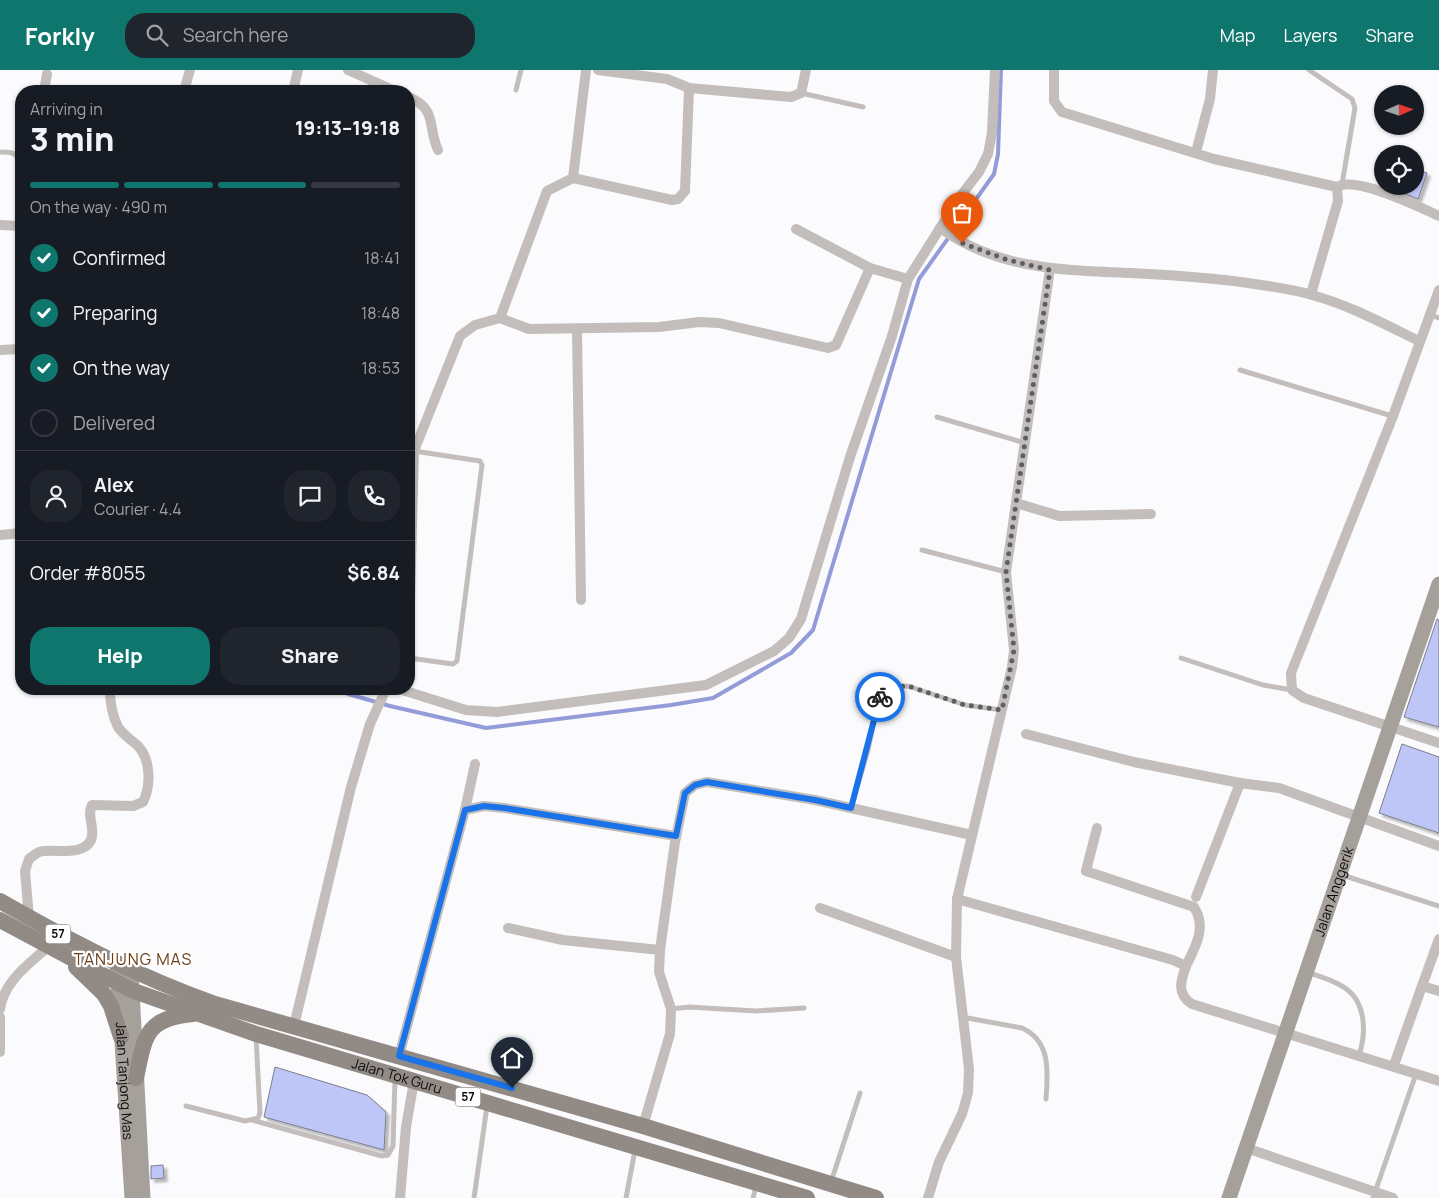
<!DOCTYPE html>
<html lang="en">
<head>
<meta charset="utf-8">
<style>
  body { margin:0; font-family:Manrope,sans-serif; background:#20242c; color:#f1f3f6; height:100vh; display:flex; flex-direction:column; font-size:19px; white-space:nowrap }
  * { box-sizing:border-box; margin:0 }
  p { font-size:16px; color:#9ea1a6 }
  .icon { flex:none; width:28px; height:28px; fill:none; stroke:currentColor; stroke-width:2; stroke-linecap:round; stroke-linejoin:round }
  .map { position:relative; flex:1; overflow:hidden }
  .sheet { position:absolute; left:15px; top:15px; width:400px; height:610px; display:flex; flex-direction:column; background:#171b24; border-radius:20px; box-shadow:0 1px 4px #0004 }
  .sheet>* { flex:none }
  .needle { width:32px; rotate:87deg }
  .buttons { position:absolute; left:1374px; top:15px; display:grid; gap:10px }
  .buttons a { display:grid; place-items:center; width:50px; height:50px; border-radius:50%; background:#171b24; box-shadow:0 1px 4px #0004; font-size:25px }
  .pin { position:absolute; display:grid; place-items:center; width:42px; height:42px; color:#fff; margin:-51px -21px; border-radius:50% 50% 50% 0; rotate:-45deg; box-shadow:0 0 5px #0007 }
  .pin .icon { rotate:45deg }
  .courier { position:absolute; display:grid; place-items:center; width:50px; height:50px; margin:-25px; border:4px solid #1a73e8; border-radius:50%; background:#fff; color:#222; box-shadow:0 1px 6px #0007 }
  .headline em { font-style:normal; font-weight:800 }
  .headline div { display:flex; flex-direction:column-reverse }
  .headline { display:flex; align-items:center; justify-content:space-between; height:85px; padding:0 15px }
  h1 { font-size:32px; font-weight:800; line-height:38px }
  .bar { display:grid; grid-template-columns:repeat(4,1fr); gap:8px 5px; align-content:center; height:60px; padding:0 15px }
  .bar i { height:6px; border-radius:4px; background:#363941 }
  .bar .on { background:#0f766e }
  .bar p { grid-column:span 4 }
  .line { display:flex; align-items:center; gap:12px; padding:0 15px; border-top:1px solid #363941 }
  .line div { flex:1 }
  .round { display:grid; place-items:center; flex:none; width:52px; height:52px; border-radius:20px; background:#20242c }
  ol { padding:0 15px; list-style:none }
  li { display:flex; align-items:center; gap:15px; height:55px }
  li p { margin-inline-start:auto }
  li .icon { padding:5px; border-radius:50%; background:#0f766e; color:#fff; stroke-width:4 }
  li:last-child { color:#9ea1a6 }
  li i { width:28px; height:28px; border:2px solid #363941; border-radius:50% }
  .cta { display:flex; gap:10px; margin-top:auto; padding:10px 15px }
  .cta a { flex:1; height:58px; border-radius:20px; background:#0f766e; color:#fff; font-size:20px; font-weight:800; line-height:58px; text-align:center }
  .cta a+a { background:#20242c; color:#f1f3f6 }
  header { display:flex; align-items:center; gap:30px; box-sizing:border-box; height:70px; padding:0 25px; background:#0f766e; color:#fff }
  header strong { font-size:24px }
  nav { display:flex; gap:28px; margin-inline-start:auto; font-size:18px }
  .search { width:350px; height:45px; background:#20242c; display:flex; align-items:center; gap:12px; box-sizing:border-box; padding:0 18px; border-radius:20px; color:#9ea1a6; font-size:19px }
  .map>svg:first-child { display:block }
</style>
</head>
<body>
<header>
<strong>Forkly</strong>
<div class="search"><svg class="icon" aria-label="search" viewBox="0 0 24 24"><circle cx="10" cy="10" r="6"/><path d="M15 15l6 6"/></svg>Search here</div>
<nav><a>Map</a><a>Layers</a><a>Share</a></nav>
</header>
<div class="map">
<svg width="1439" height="1128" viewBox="0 0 1439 1128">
  <defs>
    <filter id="shadow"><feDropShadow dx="3.5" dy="3.5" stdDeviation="1" flood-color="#0004"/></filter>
  </defs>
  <rect width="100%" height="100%" fill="#fbfbfe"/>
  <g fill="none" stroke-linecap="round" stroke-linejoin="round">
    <path stroke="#939bd8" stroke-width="4" d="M348,624L390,636L486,658L671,635L713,628L791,583L813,560L919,209L994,104L998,84L1001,0"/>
  </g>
  <g fill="#bec6f8" stroke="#7c7d88" filter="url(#shadow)">
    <path d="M1415,99L1427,103L1418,129L1398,121L1400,116H1415Z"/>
    <path d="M1437,549L1439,550V657L1404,647Z"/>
    <path d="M1402,674L1439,687V763L1379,743Z"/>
    <path d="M275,997L367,1025L386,1042L384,1080L264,1047Z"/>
    <path d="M163,1095L164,1108L151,1109V1096Z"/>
  </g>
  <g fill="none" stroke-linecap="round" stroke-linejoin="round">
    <g stroke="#c3bebb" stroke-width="5">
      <path d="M1309,0L1352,29L1355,38L1342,114"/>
      <path d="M516,20L521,0"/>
      <path d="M801,23L863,37"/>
      <path d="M0,82C9,82 15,82 21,90"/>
      <path d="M1430,245L1439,248"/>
      <path d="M1240,300L1392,346"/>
      <path d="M937,347L1025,373"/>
      <path d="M922,480L1006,502"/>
      <path d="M409,588L453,594L457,591L482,395L480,391L414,381"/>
      <path d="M1181,588L1263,615L1292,620"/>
      <path d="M851,738L868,680L879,628L889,617L908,616L965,635L1002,640"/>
      <path d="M1342,805L1439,836"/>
      <path d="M1307,902C1318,906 1330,909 1340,915C1366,928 1367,961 1359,985"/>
      <path d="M671,939L689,937L756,941L804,938"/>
      <path d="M962,947L1022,958C1051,971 1048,1002 1046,1029"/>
      <path d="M186,1036L245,1051L258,1048L260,1043L256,967"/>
      <path d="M252,1050L382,1086L388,1085L393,1076L395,1009"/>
      <path d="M831,1112L860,1023"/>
      <path d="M474,1128L487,1036"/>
      <path d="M626,1128L635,1080"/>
      <path d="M753,1128L756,1116"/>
      <path d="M1373,1128L1416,1004"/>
    </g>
    <g stroke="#c3bebb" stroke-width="10">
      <path d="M348,0L395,21"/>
      <path d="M1054,0V31L1062,42L1214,89L1337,117C1355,105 1419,137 1439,146"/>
      <path d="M689,18L791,27L801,23L806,0"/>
      <path d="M44,21L47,4"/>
      <path d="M184,21L190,0"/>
      <path d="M293,21L298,0"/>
      <path d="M409,27C438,40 427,56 438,80"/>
      <path d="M1196,82L1210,29L1213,0"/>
      <path d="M573,108L586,0"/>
      <path d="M0,155L21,156"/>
      <path d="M940,158C998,200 1064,200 1132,203C1170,205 1210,207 1248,213C1269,216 1292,219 1312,225C1349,235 1384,254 1419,271"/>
      <path d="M796,159L870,198L908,209"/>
      <path d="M1439,220L1393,346L1291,603L1292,620L1304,628L1439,673"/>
      <path d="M1311,224L1338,131L1337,117"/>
      <path d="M500,248L547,121L573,108L672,130L678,129L685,121L689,18L667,9L598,0"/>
      <path d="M577,259L581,530"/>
      <path d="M0,280L21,279"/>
      <path d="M1016,433L1059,446L1151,444"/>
      <path d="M0,465L21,463"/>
      <path d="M409,564L414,381L460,266L475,255L500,248L529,259L659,257L699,252L719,253L828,278L836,275L870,198"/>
      <path d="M399,619L466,640L497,642L706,615L774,581L789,568L801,549L850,387L892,266L908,209L959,128L979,102L988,84L992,63L995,0"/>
      <path d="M1026,664L1134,692L1240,713L1279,718L1439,776"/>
      <path d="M465,740L484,736L504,738L676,766"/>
      <path d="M1097,758L1086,801L1194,837C1207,857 1196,876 1186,896"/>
      <path d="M1196,827L1240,713"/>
      <path d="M957,829L1173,890L1186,896C1181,910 1176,924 1192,934L1439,1011"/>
      <path d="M820,838L956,887"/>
      <path d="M29,848L25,801L29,789C32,787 35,784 39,782C53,778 83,787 91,770C96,758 86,746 92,735L133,736L143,732C151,716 151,690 138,676C132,670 123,665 118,657C112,645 110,632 110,619"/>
      <path d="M508,858L563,870L660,880"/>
      <path d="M1439,869L1422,916L1439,921"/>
      <path d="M0,939C4,911 29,894 49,876"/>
      <path d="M0,947V982"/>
      <path d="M294,956L351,717L370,654L386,619"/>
      <path d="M399,986L465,740L475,694"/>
      <path d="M1394,995L1422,916"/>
      <path d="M643,1056L670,964L671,939L659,902L660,880L675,772L685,723L695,715L707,712L815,730L972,765"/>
      <path d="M1246,1078L1393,1128"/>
      <path d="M400,1128L406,1057L414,1011"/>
      <path d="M928,1128L939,1092L962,1044L968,1023L969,999L956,887L957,829L1012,597L1014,580L1006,502L1050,199"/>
    </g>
    <g stroke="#a6a09b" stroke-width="15">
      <path id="s1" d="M117,895L132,1128"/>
      <path d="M131,902L143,1128"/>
      <path id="s2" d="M1229,1128L1439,514"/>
    </g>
    <g stroke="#928a84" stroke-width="16">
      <path d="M0,831C70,871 139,907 215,934L643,1056L876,1128"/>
      <path id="s3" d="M0,850L131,920L256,964L807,1128"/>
      <path d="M76,897L104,924L111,936L121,967"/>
      <path d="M136,1008C145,965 146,948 193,944"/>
    </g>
  </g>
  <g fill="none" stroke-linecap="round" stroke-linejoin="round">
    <path stroke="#5f5f63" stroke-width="5" stroke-dasharray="0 9" d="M880,627L889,617L908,616L965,635L1002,640L1014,580L1006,502L1050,200L1008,190L962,173"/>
    <path stroke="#1a73e8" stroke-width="6" d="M512,1018L399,986L465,740L484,736L504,738L676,766L685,723L695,715L707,712L815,730L851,738L880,627"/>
  </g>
  <g text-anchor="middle" stroke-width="4.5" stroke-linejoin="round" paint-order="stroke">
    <g fill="#fff" stroke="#545457" stroke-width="1">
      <rect x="45.5" y="854.5" width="25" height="19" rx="4"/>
      <rect x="455.5" y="1017.5" width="25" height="19" rx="4"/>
    </g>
    <g font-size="12" font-weight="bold" fill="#0b0b0f">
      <text x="58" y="868">57</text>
      <text x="468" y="1031">57</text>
    </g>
    <g font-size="14" fill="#0b0b0f" stroke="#fff">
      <text dy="5" stroke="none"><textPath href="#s2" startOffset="324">Jalan Anggerik</textPath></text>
      <text dy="5" stroke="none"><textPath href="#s3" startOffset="428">Jalan Tok Guru</textPath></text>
      <text dy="5" stroke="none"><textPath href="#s1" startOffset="116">Jalan Tanjong Mas</textPath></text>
    </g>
    <g font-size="16" letter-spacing="1" fill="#693d18" stroke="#fff">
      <text x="133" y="895">TANJUNG MAS</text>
    </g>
  </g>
</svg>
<div class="buttons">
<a><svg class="needle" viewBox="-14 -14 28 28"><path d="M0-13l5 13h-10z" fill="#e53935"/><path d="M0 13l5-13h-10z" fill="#9ea1a6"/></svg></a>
<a><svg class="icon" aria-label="locate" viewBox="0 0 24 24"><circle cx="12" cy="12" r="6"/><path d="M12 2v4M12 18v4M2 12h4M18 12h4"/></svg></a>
</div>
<div class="pin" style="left:962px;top:173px;background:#ea580c"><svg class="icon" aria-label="bag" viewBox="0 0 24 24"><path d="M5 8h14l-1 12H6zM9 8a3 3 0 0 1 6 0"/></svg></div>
<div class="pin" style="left:512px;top:1018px;background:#1f2937"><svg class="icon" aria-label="home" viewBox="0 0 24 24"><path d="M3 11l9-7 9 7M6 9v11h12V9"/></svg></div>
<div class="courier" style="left:880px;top:627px"><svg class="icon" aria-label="bike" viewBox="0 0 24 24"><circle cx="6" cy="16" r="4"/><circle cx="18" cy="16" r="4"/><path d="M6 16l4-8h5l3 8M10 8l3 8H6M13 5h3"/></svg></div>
<section class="sheet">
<div class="headline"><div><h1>3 min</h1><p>Arriving in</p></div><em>19:13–19:18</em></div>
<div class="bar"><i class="on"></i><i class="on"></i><i class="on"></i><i></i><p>On the way · 490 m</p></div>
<ol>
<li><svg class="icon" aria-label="check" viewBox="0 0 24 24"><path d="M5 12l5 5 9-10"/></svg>Confirmed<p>18:41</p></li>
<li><svg class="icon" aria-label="check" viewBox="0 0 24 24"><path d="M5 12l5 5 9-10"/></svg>Preparing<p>18:48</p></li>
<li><svg class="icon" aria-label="check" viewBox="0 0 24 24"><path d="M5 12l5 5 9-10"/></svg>On the way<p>18:53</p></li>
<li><i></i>Delivered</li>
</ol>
<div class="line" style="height:90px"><a class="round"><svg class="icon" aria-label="person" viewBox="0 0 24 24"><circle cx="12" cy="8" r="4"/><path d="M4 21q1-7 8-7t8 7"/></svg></a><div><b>Alex</b><p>Courier · 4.4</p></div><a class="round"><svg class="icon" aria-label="chat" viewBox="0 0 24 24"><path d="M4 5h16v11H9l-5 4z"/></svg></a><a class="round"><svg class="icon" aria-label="phone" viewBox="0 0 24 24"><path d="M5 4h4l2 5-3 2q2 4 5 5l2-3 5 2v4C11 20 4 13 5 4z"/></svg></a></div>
<div class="line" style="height:65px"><div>Order #8055</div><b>$6.84</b></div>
<div class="cta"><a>Help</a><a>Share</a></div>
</section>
</div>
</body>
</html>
